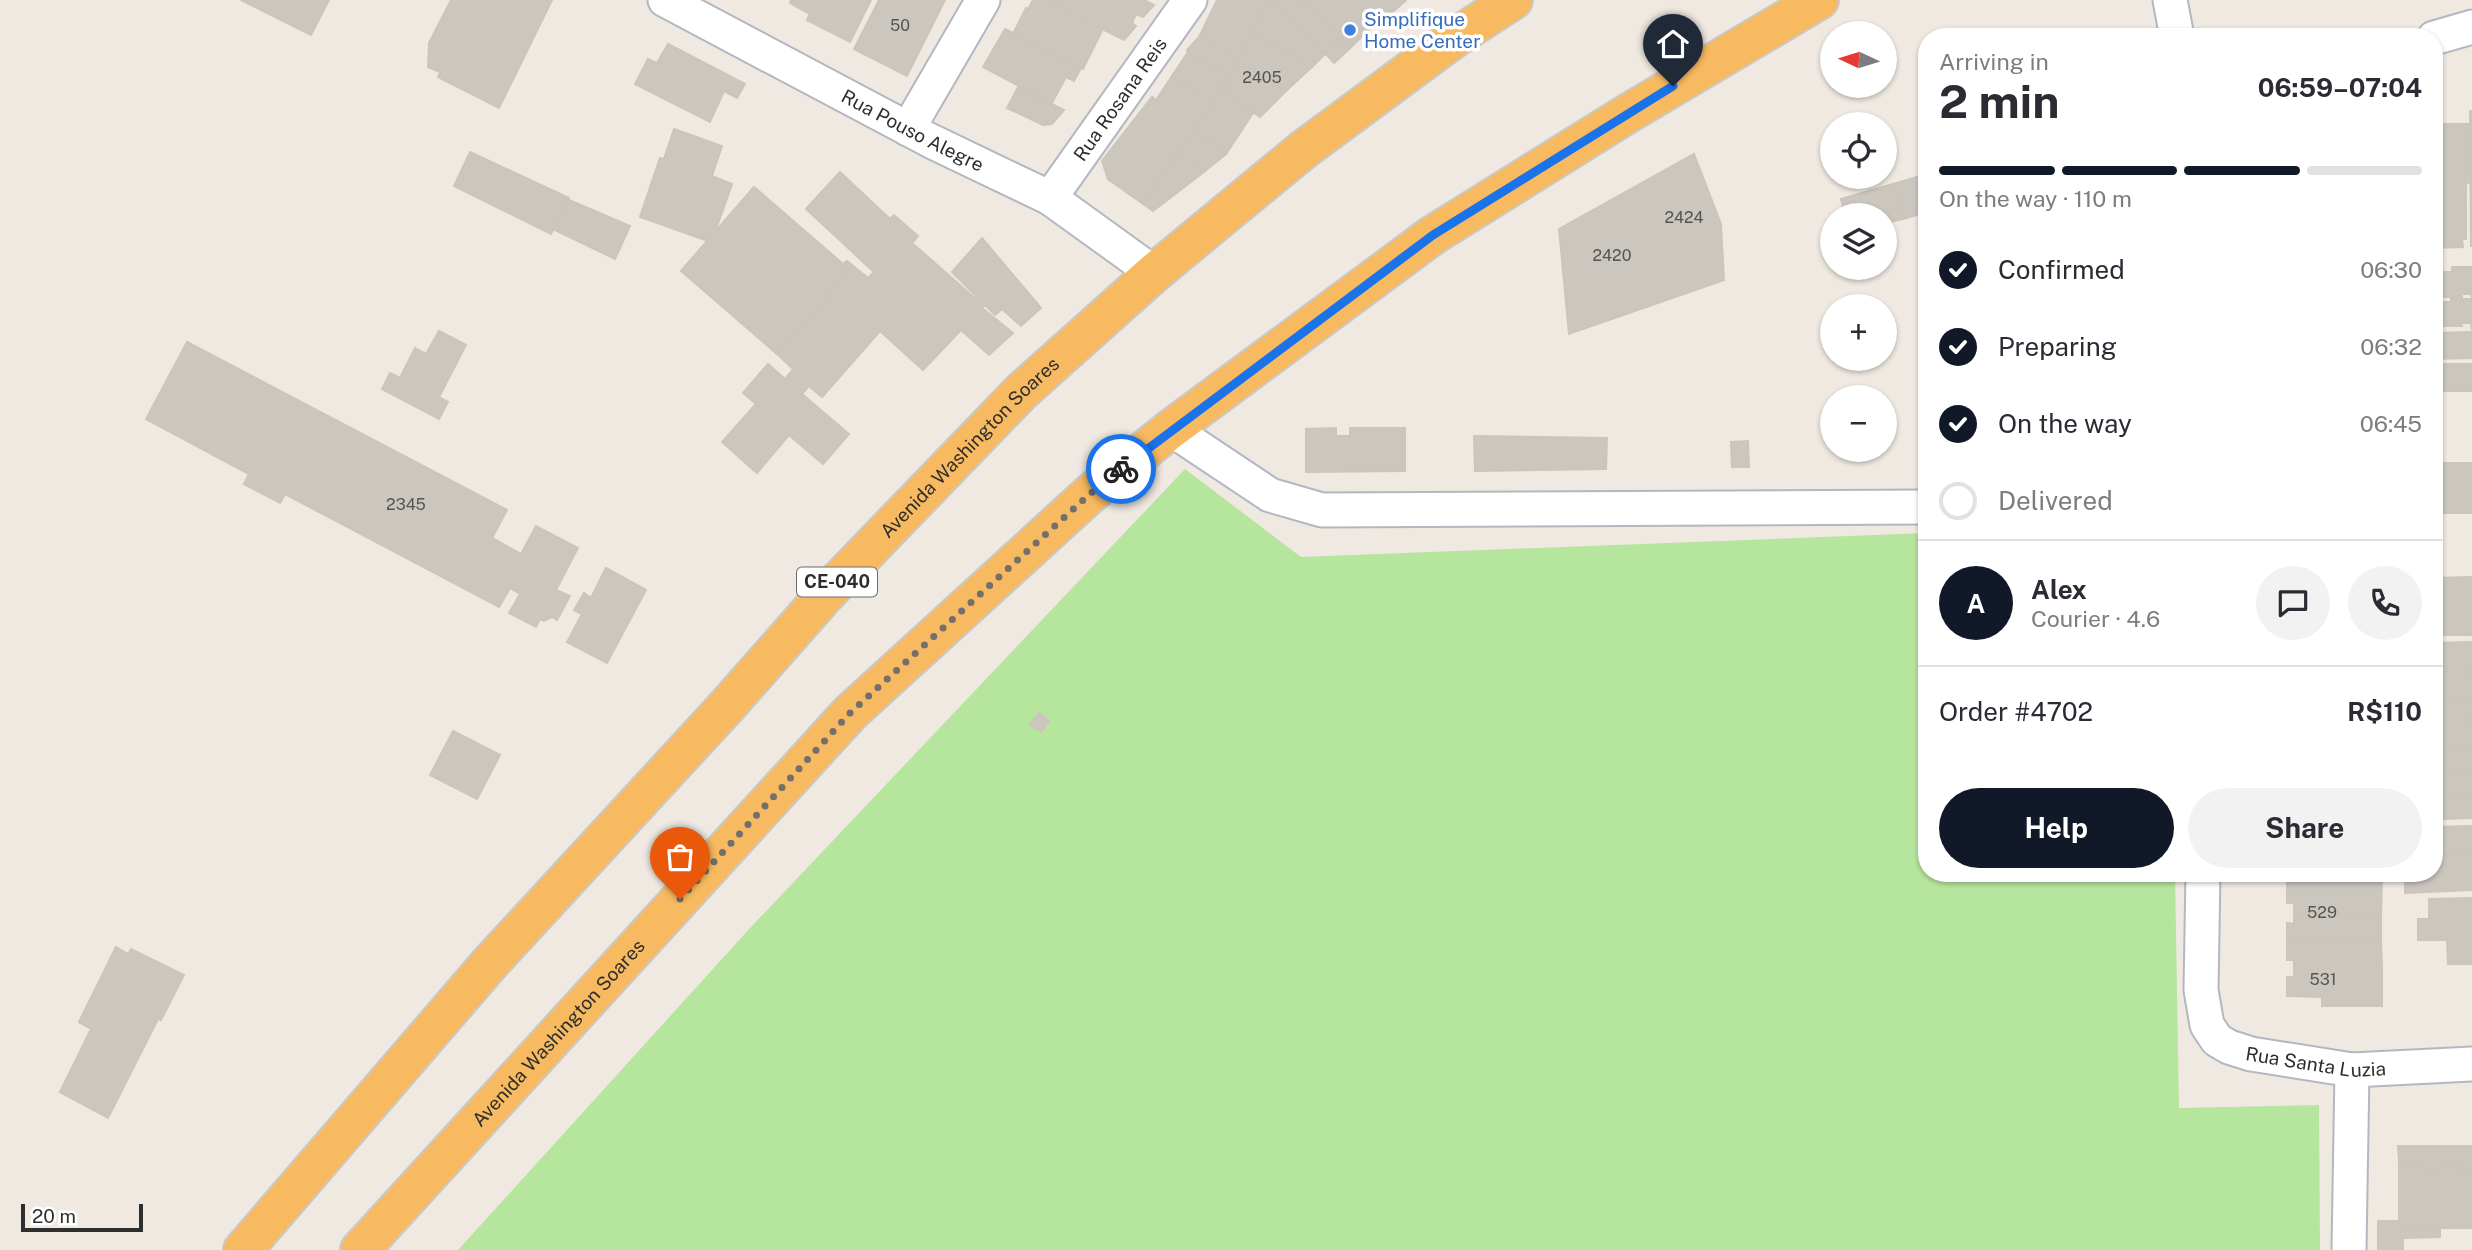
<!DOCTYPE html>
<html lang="en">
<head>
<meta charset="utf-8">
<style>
  body { margin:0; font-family:"Public Sans",sans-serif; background:#f2f2f3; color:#2b2b33; height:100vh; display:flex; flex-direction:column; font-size:26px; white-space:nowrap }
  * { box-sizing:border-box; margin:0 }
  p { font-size:23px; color:#7c7c81 }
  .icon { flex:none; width:38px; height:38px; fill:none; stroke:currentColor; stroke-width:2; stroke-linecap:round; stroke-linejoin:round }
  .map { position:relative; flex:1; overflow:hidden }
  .drawer { position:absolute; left:1918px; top:28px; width:525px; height:854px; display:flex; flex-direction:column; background:#fff; border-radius:28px; box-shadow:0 2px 5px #0004 }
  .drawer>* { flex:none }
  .needle { width:46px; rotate:274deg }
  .controls { position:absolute; left:1820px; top:21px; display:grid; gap:14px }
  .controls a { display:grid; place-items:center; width:77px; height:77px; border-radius:50%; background:#fff; box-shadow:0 2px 5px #0004; font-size:35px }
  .scale { position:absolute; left:21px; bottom:18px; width:122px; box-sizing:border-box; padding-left:7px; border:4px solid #2e2e2e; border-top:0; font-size:19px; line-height:24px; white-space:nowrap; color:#2e2e2e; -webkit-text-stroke:5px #fff; paint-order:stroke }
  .pin { position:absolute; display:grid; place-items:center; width:60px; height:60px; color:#fff; margin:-72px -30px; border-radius:50% 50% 50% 0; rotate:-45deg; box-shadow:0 0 7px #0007 }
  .pin .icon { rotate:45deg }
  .courier { position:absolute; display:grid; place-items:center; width:70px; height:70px; margin:-35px; border:5px solid #1a73e8; border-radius:50%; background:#fff; color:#222; box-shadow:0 2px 9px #0007 }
  .summary em { font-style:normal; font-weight:700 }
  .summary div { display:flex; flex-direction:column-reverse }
  .summary { display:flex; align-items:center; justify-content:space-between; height:119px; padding:0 21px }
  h1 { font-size:46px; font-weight:700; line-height:52px }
  .bar { display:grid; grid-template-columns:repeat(4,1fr); gap:10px 7px; align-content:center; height:84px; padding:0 21px }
  .bar i { height:9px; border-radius:5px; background:#e1e1e2 }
  .bar .active { background:#111827 }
  .bar p { grid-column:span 4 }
  .line { display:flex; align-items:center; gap:18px; padding:0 21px; border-top:2px solid #e1e1e2 }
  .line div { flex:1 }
  .round { display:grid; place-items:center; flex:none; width:74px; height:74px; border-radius:37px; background:#f2f2f3 }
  ol { padding:0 21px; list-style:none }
  li { display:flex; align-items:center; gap:21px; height:77px }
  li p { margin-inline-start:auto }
  li .icon { padding:7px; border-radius:50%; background:#111827; color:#fff; stroke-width:4 }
  li:last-child { color:#7c7c81 }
  li i { width:38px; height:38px; border:4px solid #e1e1e2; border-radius:50% }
  .cta { display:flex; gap:14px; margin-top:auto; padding:14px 21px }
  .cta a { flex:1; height:80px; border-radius:42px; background:#111827; color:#fff; font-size:28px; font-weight:700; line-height:80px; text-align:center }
  .cta a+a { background:#f2f2f3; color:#2b2b33 }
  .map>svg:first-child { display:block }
</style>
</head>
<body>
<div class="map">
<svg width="2472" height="1250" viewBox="0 0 2472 1250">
  <rect width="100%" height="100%" fill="#efe9e1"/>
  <path fill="#b6e59e" d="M1185,469L1301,557L1927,533V873H2175L2179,1108L2319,1105L2320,1250H458L751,927Z"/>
  <g fill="#cbc7bf" stroke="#cbc5ba" stroke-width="2">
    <path d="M241,0H329L311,35Z"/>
    <path d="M451,0H552L499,108L438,77L440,72L428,67L429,43Z"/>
    <path d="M791,0H871L850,42L807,20L810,14L790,3Z"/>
    <path d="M879,0H945L907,76L854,49Z"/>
    <path d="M1033,0H1045L1103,29L1083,69L1013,34L1026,8L1028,9Z"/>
    <path d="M1045,0H1144L1154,5L1143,17L1136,14L1132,23L1136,26L1124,40Z"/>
    <path d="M1217,0H1269L1239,58L1199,37Z"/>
    <path d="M1270,0L1325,54L1312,67L1253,32Z"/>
    <path d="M1270,0H1301L1340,38L1326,54Z"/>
    <path d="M1301,0H1406L1382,22L1379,20L1350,48Z"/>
    <path d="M1005,29L1081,68L1074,81L1066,77L1052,103L983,67Z"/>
    <path d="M1253,32L1264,39L1312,67L1286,91L1238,61Z"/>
    <path d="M1199,37L1239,58L1229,75L1188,52L1187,50Z"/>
    <path d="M1340,38L1350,48L1334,63L1326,54Z"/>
    <path d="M668,44L745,84L737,98L724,91L710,122L635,84L648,59L657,63Z"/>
    <path d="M1188,52L1229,75L1213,102L1172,76Z"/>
    <path d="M1238,61L1286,91L1260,117L1221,91Z"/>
    <path d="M1172,76L1213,102L1142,203L1108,179L1102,161L1152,97L1156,100Z"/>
    <path d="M1018,87L1064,110L1052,124L1043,125L1007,108Z"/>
    <path d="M1221,91L1253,113L1226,154L1195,131Z"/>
    <path d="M2470,111H2472L2471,247L2470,124Z"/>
    <path d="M2435,124H2470V183L2466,182V239H2462L2463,247L2435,248Z"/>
    <path d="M674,129L722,146L712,176L732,184L715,232L708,241L640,217L660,158L664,159Z"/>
    <path d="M1195,131L1226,154L1205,171L1178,154Z"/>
    <path d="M470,152L569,198L551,234L454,186Z"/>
    <path d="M1178,154L1205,171L1153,211L1142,203Z"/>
    <path d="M1694,154L1721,224L1724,280L1569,334L1559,229Z"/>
    <path d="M840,172L890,219L894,215L918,236L912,243L984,306L982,308L1013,333L989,355L961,330L923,370L880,331L822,397L809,386L802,394L849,434L823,464L789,435L757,473L722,442L756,404L743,393L768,364L785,379L793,369L777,354L850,270L843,264L847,261L868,278L874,272L806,209Z"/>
    <path d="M1927,174V212L1903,219L1893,184Z"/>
    <path d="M1893,184L1903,219L1885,223V215H1845L1841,199Z"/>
    <path d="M754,187L850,270L777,354L681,271Z"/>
    <path d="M569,200L630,226L615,259L555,230Z"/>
    <path d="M982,238L1041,308L1021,326L1002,309L995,315L952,272Z"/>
    <path d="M2452,267H2472V299L2471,294H2462V297H2439V291H2434V272H2452Z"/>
    <path d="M2451,299H2472V330L2471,323H2461L2462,326H2439V320H2434V302H2451Z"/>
    <path d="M439,331L466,345L439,397L448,402L439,419L382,389L390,373L400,378L415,348L426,354Z"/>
    <path d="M2472,332V358L2434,359V333Z"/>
    <path d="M187,342L507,510L492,538L521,554L536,526L578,548L556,590L570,596L557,620L552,617L544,621L540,619L536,627L509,613L520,594L510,588L499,607L285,494L280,503L244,484L249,474L146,419Z"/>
    <rect x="2434" y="364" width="38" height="27"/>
    <path d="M1336,428V436H1350V428H1405V471L1306,472V429Z"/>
    <path d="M1474,436L1607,438L1606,469L1475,471Z"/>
    <path d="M1748,441L1749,467H1732L1731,442Z"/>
    <rect x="2438" y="463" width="34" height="50"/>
    <path d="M606,568L646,590L607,663L567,642L582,614L574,610L584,593L591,598Z"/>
    <path d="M2472,577V635H2434V578Z"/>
    <path d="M2472,642V672H2434V643Z"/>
    <path d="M2434,672H2440V697L2434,698Z"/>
    <rect x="2440" y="672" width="32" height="25"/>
    <rect x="2440" y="697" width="32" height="23"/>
    <path d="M2440,697V720L2434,721V698Z"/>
    <path d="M1039,713L1049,721L1041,732L1030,724Z"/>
    <path d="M2440,720V746L2434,747V721Z"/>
    <rect x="2440" y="720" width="32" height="26"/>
    <path d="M453,731L500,755L477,799L430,775Z"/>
    <path d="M2440,746V770H2434V747Z"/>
    <rect x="2440" y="746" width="32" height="24"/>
    <path d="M2434,770H2440L2441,795H2434Z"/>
    <path d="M2440,770H2472V795H2441Z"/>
    <rect x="2434" y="795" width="7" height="24"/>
    <path d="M2441,795H2472V818L2441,819Z"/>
    <path d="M2472,826V854L2434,855V827Z"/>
    <path d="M2472,854V890L2405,893V873H2434V855Z"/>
    <path d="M2287,873H2381L2382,882L2287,883Z"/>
    <path d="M2382,882L2381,914H2294V903H2287V883Z"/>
    <path d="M2472,898V964H2448L2447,940H2418V919H2429V899Z"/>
    <path d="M2294,914H2381V943H2287V923L2294,924Z"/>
    <path d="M2287,943H2381L2382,968H2294V960H2287Z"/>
    <path d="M116,947L128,954L131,949L184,975L161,1020L158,1019L108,1118L60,1092L91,1029L79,1022Z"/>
    <path d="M2294,968H2382V1006H2322V997L2287,996V977H2294Z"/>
    <path d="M2398,1146H2440V1169H2420V1161H2399Z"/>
    <path d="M2440,1146H2472V1169H2456L2457,1161H2440Z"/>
    <path d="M2399,1161H2420V1169H2440V1228H2399Z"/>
    <path d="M2440,1161H2457L2456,1169H2472V1228H2440Z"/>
    <path d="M2378,1221H2399V1228H2440V1237L2403,1238V1250H2378Z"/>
  </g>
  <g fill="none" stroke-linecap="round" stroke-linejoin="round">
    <g stroke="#b4b7c1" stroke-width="37">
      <g id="minor">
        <path id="s1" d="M665,0L931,141L1050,198L1154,273"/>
        <path d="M2170,0L2177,37"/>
        <path d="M2434,38L2472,27"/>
        <path d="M908,129L983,0"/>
        <path id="s2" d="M1050,198L1190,0"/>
        <path d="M1171,429L1270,495L1322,510L1927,507"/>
        <path id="s3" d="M2203,873L2201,990L2207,1025L2217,1040L2229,1047L2251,1054L2352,1070L2472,1064"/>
        <path d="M2349,1250L2352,1070"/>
      </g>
    </g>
    <g stroke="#c9c9c9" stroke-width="42">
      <g id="trunk">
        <path id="s4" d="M243,1250L490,963L726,707L823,597L1022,391L1154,273L1303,150L1453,39L1513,0"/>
        <path id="s5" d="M360,1250L850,713L1091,493L1171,429L1433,235L1627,114L1819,0"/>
      </g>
    </g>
    <use href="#minor" stroke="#fff" stroke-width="33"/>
    <use href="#trunk" stroke="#f8ba60" stroke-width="38"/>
  </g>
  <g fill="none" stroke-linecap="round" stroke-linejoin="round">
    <path stroke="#726f6d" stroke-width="7" stroke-dasharray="0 12.6" d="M680,899L850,713L1091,493L1121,469"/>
    <path stroke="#1a73e8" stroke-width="9" d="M1121,469L1433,235L1673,86"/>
  </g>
  <circle fill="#3f7fe0" stroke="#fff" stroke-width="2.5" cx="1350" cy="30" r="7"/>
  <g text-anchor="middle" stroke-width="7" stroke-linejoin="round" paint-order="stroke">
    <g font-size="16" fill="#555452">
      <text x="900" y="31">50</text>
      <text x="1262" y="83">2405</text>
      <text x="1684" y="223">2424</text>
      <text x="1612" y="261">2420</text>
      <text x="406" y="510">2345</text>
      <text x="2322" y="918">529</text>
      <text x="2323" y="985">531</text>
    </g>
    <rect fill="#fff" stroke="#6d6d6d" stroke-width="2" x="797" y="567.5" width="80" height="29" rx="5"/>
    <g font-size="18" font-weight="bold" fill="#2e2e2e">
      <text x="837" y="588">CE-040</text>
    </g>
    <g font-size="19" fill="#366cbe" stroke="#fff" text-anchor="start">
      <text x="1364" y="26">Simplifique<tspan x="1364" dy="22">Home Center</tspan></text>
    </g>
    <g font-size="19" fill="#2e2e2e" stroke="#fff">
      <text dy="7" stroke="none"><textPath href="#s2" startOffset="121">Rua Rosana Reis</textPath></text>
      <text dy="7" stroke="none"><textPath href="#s1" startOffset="280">Rua Pouso Alegre</textPath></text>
      <text dy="7" stroke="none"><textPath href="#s4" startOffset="1083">Avenida Washington Soares</textPath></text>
      <text dy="7" stroke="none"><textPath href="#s5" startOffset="294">Avenida Washington Soares</textPath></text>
      <text dy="7" stroke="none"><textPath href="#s3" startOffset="273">Rua Santa Luzia</textPath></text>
    </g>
  </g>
</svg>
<div class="controls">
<a><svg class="needle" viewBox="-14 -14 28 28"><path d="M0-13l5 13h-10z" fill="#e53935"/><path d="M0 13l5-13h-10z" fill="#7c7c81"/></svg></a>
<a><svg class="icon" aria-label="locate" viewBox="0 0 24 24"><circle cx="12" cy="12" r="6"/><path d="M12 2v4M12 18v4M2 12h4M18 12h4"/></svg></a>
<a><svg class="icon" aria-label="layers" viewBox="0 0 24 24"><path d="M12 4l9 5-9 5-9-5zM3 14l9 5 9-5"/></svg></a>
<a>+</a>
<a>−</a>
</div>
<div class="scale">20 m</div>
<div class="pin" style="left:680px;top:899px;background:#ea580c"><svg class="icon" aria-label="bag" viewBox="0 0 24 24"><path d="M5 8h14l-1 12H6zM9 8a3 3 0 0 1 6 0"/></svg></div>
<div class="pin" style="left:1673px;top:86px;background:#1f2937"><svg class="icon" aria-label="home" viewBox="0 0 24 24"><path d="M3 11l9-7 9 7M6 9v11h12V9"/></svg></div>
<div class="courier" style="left:1121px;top:469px"><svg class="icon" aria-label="bike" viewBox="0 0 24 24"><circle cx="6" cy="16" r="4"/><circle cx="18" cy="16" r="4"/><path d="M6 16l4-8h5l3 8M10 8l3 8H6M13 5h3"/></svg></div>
<section class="drawer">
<div class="summary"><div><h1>2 min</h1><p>Arriving in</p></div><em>06:59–07:04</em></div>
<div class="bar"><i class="active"></i><i class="active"></i><i class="active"></i><i></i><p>On the way · 110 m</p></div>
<ol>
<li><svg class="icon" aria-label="check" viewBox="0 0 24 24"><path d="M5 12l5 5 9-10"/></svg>Confirmed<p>06:30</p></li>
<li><svg class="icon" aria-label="check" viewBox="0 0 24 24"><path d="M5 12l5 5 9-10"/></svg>Preparing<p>06:32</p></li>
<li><svg class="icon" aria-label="check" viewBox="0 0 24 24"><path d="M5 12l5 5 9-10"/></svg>On the way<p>06:45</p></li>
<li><i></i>Delivered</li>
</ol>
<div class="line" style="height:126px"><b class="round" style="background:#111827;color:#fff">A</b><div><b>Alex</b><p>Courier · 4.6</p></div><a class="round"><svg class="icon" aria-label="chat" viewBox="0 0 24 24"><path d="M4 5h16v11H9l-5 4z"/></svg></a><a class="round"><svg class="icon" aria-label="phone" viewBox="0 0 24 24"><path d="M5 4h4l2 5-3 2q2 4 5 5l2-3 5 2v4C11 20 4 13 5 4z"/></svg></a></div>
<div class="line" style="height:91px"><div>Order #4702</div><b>R$110</b></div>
<div class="cta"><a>Help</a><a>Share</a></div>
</section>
</div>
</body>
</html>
